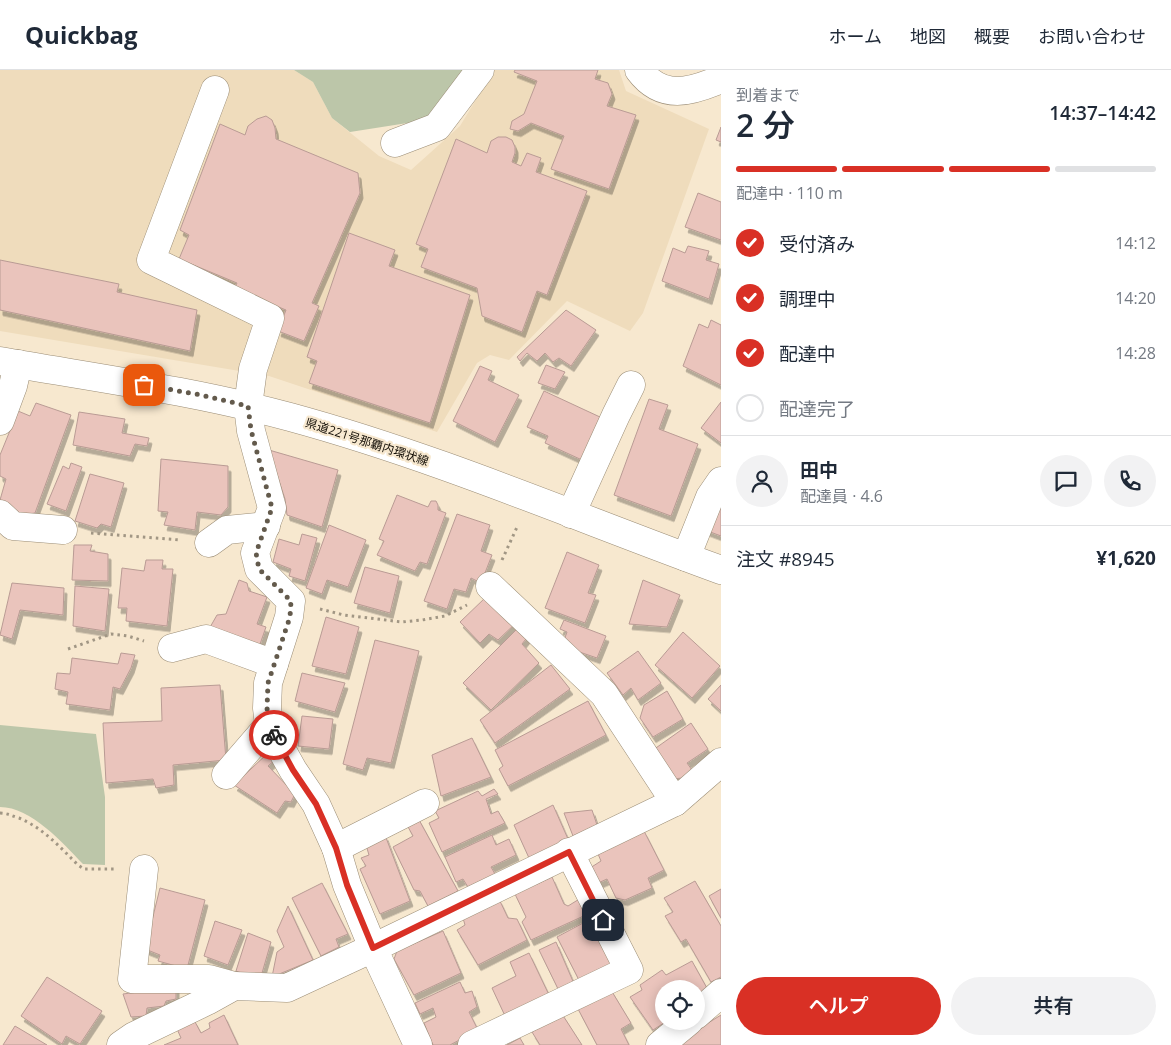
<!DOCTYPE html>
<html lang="ja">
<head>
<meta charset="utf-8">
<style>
  body { margin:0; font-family:"Open Sans","Noto Sans JP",sans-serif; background:#f2f2f3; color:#1f2937; height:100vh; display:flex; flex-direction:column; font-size:19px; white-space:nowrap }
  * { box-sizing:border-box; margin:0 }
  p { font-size:16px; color:#747a83 }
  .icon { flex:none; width:28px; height:28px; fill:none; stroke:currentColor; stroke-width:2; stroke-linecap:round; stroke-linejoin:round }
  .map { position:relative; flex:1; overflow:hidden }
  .side { display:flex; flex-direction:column; background:#fff; width:450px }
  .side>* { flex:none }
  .buttons { position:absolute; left:655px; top:910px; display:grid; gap:10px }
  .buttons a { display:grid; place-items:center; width:50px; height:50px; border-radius:50%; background:#fff; box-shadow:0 2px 12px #0003; font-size:25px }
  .pin { position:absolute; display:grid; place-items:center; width:42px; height:42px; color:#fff; margin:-21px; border-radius:10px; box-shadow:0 2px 8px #0006 }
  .courier { position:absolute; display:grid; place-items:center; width:50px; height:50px; margin:-25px; border:4px solid #d93025; border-radius:50%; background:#fff; color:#222; box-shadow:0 1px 6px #0007 }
  .overview em { font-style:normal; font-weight:600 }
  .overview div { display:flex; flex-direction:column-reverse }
  .overview { display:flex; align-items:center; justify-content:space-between; height:85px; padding:0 15px }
  h1 { font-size:32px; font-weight:600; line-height:38px }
  .bar { display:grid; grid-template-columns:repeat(4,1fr); gap:8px 5px; align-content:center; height:60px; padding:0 15px }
  .bar i { height:6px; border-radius:4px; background:#e0e1e3 }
  .bar .active { background:#d93025 }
  .bar p { grid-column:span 4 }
  .line { display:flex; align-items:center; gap:12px; padding:0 15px; border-top:1px solid #e0e1e3 }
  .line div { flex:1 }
  .round { display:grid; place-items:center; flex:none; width:52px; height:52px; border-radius:26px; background:#f2f2f3 }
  ol { padding:0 15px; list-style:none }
  li { display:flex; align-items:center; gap:15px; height:55px }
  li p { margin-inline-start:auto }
  li .icon { padding:5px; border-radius:50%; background:#d93025; color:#fff; stroke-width:4 }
  li:last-child { color:#747a83 }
  li i { width:28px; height:28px; border:2px solid #e0e1e3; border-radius:50% }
  .button { display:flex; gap:10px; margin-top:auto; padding:10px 15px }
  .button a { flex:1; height:58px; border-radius:30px; background:#d93025; color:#fff; font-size:20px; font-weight:600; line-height:58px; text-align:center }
  .button a+a { background:#f2f2f3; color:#1f2937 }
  header { display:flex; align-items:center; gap:30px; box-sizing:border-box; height:70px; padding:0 25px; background:#fff; border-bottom:1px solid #e0e1e3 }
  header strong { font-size:24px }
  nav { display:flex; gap:28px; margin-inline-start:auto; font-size:18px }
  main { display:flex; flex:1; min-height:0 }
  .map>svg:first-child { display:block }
</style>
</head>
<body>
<header>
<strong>Quickbag</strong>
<nav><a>ホーム</a><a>地図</a><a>概要</a><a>お問い合わせ</a></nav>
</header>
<main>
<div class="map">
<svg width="721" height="975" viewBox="0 0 721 975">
  <defs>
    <filter id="shadow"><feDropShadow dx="3" dy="5.5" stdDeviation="0" flood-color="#0004"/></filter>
  </defs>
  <rect width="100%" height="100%" fill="#f7e8cf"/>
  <path fill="#efdcbc" d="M0,0H294L313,12L332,48L379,86L411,100L460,56L494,0H619L626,21L709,59L643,243L630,261L567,231L509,290L490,285L477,293L437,362L269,306L0,261Z"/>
  <g fill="#bcc6a9">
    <path d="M294,0H464L433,49L350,62L332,48L313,12Z"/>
    <path d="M0,655L96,664L105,727V795L83,794C63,773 31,737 0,737Z"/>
  </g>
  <g fill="#eac4bc" stroke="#b99b94" filter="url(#shadow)">
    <path d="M515,0H598L595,9L608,13L612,24L607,36L636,45L609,119L551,99L564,66L531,53L518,61L510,59L512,51L524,44L537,11L514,2Z"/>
    <path d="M266,46L272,50L275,58L276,69L358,103L360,123L312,233L319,236L304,271L278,261L286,240L234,219L237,213L179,189L189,165L180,160L220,54L245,65L248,56L257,49Z"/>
    <path d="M721,57V72L716,70Z"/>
    <path d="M498,67H506L512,70L515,77V83L512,92L521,96L527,83L541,88L536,102L587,121L547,225L537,221L522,262L482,246L477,218L421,197L428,179L416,174L456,69L487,83L491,71Z"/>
    <path d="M698,123L721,132V170L685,157Z"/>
    <path d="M349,163L395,180L389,196L470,225L430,353L309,313L317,291L307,287Z"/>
    <path d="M688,176L709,181L706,190L719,194L709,229L662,211L673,178L685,183Z"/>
    <path d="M0,190L119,214L117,222L197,240L190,281L0,240Z"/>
    <path d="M566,240L596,260L571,296L559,288L553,292L545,283L537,291L527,283L520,291L517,287Z"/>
    <path d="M711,250L721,255V315L683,296L699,254L708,258Z"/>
    <path d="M546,295L565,302L555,319L538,313Z"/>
    <path d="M480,296L492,301L488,310L519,325L495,372L453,351Z"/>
    <path d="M544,321L600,347L582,390L545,373L548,366L527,357Z"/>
    <path d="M649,329L668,335L659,359L698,374L671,446L614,425Z"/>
    <path d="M721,332V373L701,358Z"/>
    <path d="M36,333L71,345L35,443L21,445L10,442L0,430L6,409L0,406V385L18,341L30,346Z"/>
    <path d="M79,342L125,349L122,363L149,368L147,376L135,374L130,386L73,375Z"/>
    <path d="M269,380L338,400L322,457L287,445L285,429Z"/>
    <path d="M161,389L228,396V437L221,445L197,442L195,460L164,455L168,442L158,441Z"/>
    <path d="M71,393L82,397L66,441L47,434L63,396L69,399Z"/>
    <path d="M90,404L124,413L111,457L101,454L97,458L75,451Z"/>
    <path d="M397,425L428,437L431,431H436L438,435V440L446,443L427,494L420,492L415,501L377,485L384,471L379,469Z"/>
    <path d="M721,432V466L705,460Z"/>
    <path d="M457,444L490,455L481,481L492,485L481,513L471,508L466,522L454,519L447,539L424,531Z"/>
    <path d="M329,455L366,470L348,517L327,510L322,524L306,518Z"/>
    <path d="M302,464L317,468L305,511L289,506L291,499L273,492L279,469L299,475Z"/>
    <path d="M74,475H92L90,481L108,484V511L72,510Z"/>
    <path d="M567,482L599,495L588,523L596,525L585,553L545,538Z"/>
    <path d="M146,490H163L162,499H173L167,556L126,551L127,538H118L122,498L144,501Z"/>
    <path d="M365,497L399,506L390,543L354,533Z"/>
    <path d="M239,510L247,513L249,521L267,527L257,554L266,557L259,577L209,559L217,545L226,544Z"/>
    <path d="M643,510L680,525L667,557L629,554Z"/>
    <path d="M12,513L64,518L63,545L20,540L12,569L0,565Z"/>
    <path d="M75,516L109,519L105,561L73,556Z"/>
    <path d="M486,527L517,552L498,570L489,564L480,573L460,552Z"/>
    <path d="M326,547L359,557L346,604L312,596Z"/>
    <path d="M564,550L606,566L597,588L562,576L567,562L560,559Z"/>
    <path d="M519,557L529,565L522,574L539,593L491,640L463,613Z"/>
    <path d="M683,562L720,596L692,628L655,595Z"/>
    <path d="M375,570L419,581L391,693L367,688L363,700L343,694Z"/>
    <path d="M638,581L661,613L638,630L631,618L623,625L607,603Z"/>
    <path d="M121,583L135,585L131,598L120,619L113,617L110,640L66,634L68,622L55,619L57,603L70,604L72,588L118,594Z"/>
    <path d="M551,595L570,619L495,673L480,650Z"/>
    <path d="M302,603L345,613L335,642L295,631Z"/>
    <path d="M220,615L226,690L173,695L174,715L156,718L153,709L106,713L103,653L162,651L161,618Z"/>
    <path d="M721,615V641L708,629Z"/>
    <path d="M667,621L683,649L653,667L640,648L644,635Z"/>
    <path d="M588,631L606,665L508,716L499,699L503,696L495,680Z"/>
    <path d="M302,646L333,649L329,679L298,676Z"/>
    <path d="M691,653L708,679L687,693L692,700L683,708L672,709L653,680Z"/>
    <path d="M472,668L491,707L441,726L432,685Z"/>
    <path d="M269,682L275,690L268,696L295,724L291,732L285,731L277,743L234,715Z"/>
    <path d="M494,719L498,724L486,729L491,744L498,741L505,753L442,782L429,753L439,748L435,741L478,721L482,726Z"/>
    <path d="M553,735L568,769L529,788L514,755Z"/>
    <path d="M592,740L597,755L573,766L564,743Z"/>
    <path d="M418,748L458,821L428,836L420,821L414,820L393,777L413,766L407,755Z"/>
    <path d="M644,761L664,800L648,808L652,818L625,830L616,828L607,809L598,813L590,798L601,791L598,784Z"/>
    <path d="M385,765L410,831L380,844L360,799L366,796L361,788L369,785L366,775Z"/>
    <path d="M492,765L496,775L509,769L516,785L491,797L495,804L468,817L463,809L456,812L445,787Z"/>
    <path d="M552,807L564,834L568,836L581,828L588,844L531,870L522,852L526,847L514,822L533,812L537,814Z"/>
    <path d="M695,811L721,856V907L711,912L686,869L681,872L665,846L673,842L664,828Z"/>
    <path d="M322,813L348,864L336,869L339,877L321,886L292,828Z"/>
    <path d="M160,818L205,830L187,899L158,891L160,885L145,879Z"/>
    <path d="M721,819V848L709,826Z"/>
    <path d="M499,829L508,848L517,849L527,870L478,895L457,860L465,855L463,848Z"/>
    <path d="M288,836L313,890L272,907L277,882L284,877L277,861Z"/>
    <path d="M215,851L242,860L228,895L204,886Z"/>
    <path d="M585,852L591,864L599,860L617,898L581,914L557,867Z"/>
    <path d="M443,861L461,903L414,925L394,889L397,881Z"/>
    <path d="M248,863L271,872L260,910L236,901Z"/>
    <path d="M556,872L575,916L560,923L539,880Z"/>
    <path d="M529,883L550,927L506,948L492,918L516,906L510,892Z"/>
    <path d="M692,891L708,920L696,927V919H664V951H667L653,960L630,927L642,920L640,915L662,900L666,905Z"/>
    <path d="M47,907L102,941L80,974L66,966L62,974L21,946Z"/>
    <path d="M460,912L465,923L472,921L477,937L469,942L478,960L450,975H433L424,953L436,947L433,938L420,944L415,933Z"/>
    <path d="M176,917V929L166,931L164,936L147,938L146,946L131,947L123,924Z"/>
    <path d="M611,920L631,953L621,959L629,975H597L578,939Z"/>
    <path d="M562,944L582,975H540L532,962Z"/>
    <path d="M224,945L238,975H164L181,968L177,959L194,950L201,963L210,958L209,953Z"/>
    <path d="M721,945V975H682L679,971Z"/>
    <path d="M15,956L47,975H3Z"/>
    <path d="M520,968L524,975H507Z"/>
  </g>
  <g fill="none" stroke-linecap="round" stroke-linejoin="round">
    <g stroke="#9b8d76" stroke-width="29">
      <g id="minor">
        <path d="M639,0C662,31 691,22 721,9"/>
        <path d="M215,20L151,190L270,248L253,299L248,336L251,361L272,438L255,483L259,499L291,531L289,547L268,613L267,638L269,655L274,666L293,700L316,734L336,778L347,815L373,878L418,975"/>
        <path d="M395,73L437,57L480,0"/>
        <path d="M0,351L13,316L18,294"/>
        <path d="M0,444L13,456L63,460"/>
        <path d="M571,444L616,345L631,315"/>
        <path d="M209,473L227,460L266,456"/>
        <path d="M686,487L710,427L721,411"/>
        <path d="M490,516L604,624L675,732"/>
        <path d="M172,578L206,569L274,594"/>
        <path d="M226,705L269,655"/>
        <path d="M336,778L425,733"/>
        <path d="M144,799L132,909H209L234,916"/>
        <path d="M696,945L721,923"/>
        <path d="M121,975L134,966L207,931L234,916L287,918L373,878L675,732L721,692"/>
        <path d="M472,975L629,900L569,782"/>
        <path d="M660,975L689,951"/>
      </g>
    </g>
    <g stroke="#9b8d76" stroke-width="29">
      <path id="major" d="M0,291C97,308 194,321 290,347C437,387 578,448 721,500"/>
    </g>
    <g stroke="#a19684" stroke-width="3" stroke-dasharray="2.5 4" stroke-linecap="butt">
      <path d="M91,463L180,470"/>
      <path d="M502,490L518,455"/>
      <path d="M320,539L344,545L402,552L422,550L445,546L467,535"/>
      <path d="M68,579L111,564L128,566L144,571"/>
      <path d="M0,743C7,743 12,746 19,748C43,758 60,777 78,795L84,799H115"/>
    </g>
    <use href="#minor" stroke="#fff" stroke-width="28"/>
    <use href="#major" stroke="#fff" stroke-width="28"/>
  </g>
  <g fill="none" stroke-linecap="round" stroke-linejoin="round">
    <path stroke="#635a4c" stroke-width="5" stroke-dasharray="0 9" d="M144,315L196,324L248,336L251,360L272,438L256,483L259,499L291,531L290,547L268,613L267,638L269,654L274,665"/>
    <path stroke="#d93025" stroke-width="6" d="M274,665L293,700L316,734L336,778L347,815L373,878L569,782L603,850"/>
  </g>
  <g text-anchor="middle" stroke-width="4.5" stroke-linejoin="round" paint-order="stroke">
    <g font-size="12" fill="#130e06" stroke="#f7e8cf">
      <text transform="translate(367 372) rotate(18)" y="4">県道221号那覇内環状線</text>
    </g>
  </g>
</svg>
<div class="buttons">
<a><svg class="icon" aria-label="locate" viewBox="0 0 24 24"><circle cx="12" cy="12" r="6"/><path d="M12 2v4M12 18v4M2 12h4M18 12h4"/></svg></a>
</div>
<div class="pin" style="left:144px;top:315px;background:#ea580c"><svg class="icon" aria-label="bag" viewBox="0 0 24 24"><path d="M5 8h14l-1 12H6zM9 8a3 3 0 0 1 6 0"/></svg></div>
<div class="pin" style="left:603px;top:850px;background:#1f2937"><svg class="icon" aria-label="home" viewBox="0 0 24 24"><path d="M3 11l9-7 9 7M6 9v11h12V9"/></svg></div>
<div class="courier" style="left:274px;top:665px"><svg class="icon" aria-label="bike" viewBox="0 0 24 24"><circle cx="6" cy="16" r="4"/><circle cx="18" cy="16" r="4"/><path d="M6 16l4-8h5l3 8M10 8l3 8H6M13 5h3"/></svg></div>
</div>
<section class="side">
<div class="overview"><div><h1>2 分</h1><p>到着まで</p></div><em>14:37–14:42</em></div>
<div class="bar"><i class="active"></i><i class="active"></i><i class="active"></i><i></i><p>配達中 · 110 m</p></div>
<ol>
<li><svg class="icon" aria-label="check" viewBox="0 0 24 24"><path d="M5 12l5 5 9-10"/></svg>受付済み<p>14:12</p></li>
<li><svg class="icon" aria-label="check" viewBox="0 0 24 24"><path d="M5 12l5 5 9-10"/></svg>調理中<p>14:20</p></li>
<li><svg class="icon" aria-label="check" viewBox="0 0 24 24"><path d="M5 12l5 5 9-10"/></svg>配達中<p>14:28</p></li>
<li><i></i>配達完了</li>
</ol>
<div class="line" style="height:90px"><a class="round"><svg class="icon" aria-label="person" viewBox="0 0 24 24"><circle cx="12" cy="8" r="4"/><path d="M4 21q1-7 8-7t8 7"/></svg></a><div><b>田中</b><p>配達員 · 4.6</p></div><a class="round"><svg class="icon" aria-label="chat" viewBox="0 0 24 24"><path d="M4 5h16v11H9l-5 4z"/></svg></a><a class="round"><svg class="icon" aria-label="phone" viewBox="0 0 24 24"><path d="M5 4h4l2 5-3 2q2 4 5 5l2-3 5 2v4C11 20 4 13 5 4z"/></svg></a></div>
<div class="line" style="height:65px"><div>注文 #8945</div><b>¥1,620</b></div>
<div class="button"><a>ヘルプ</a><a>共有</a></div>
</section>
</main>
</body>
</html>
